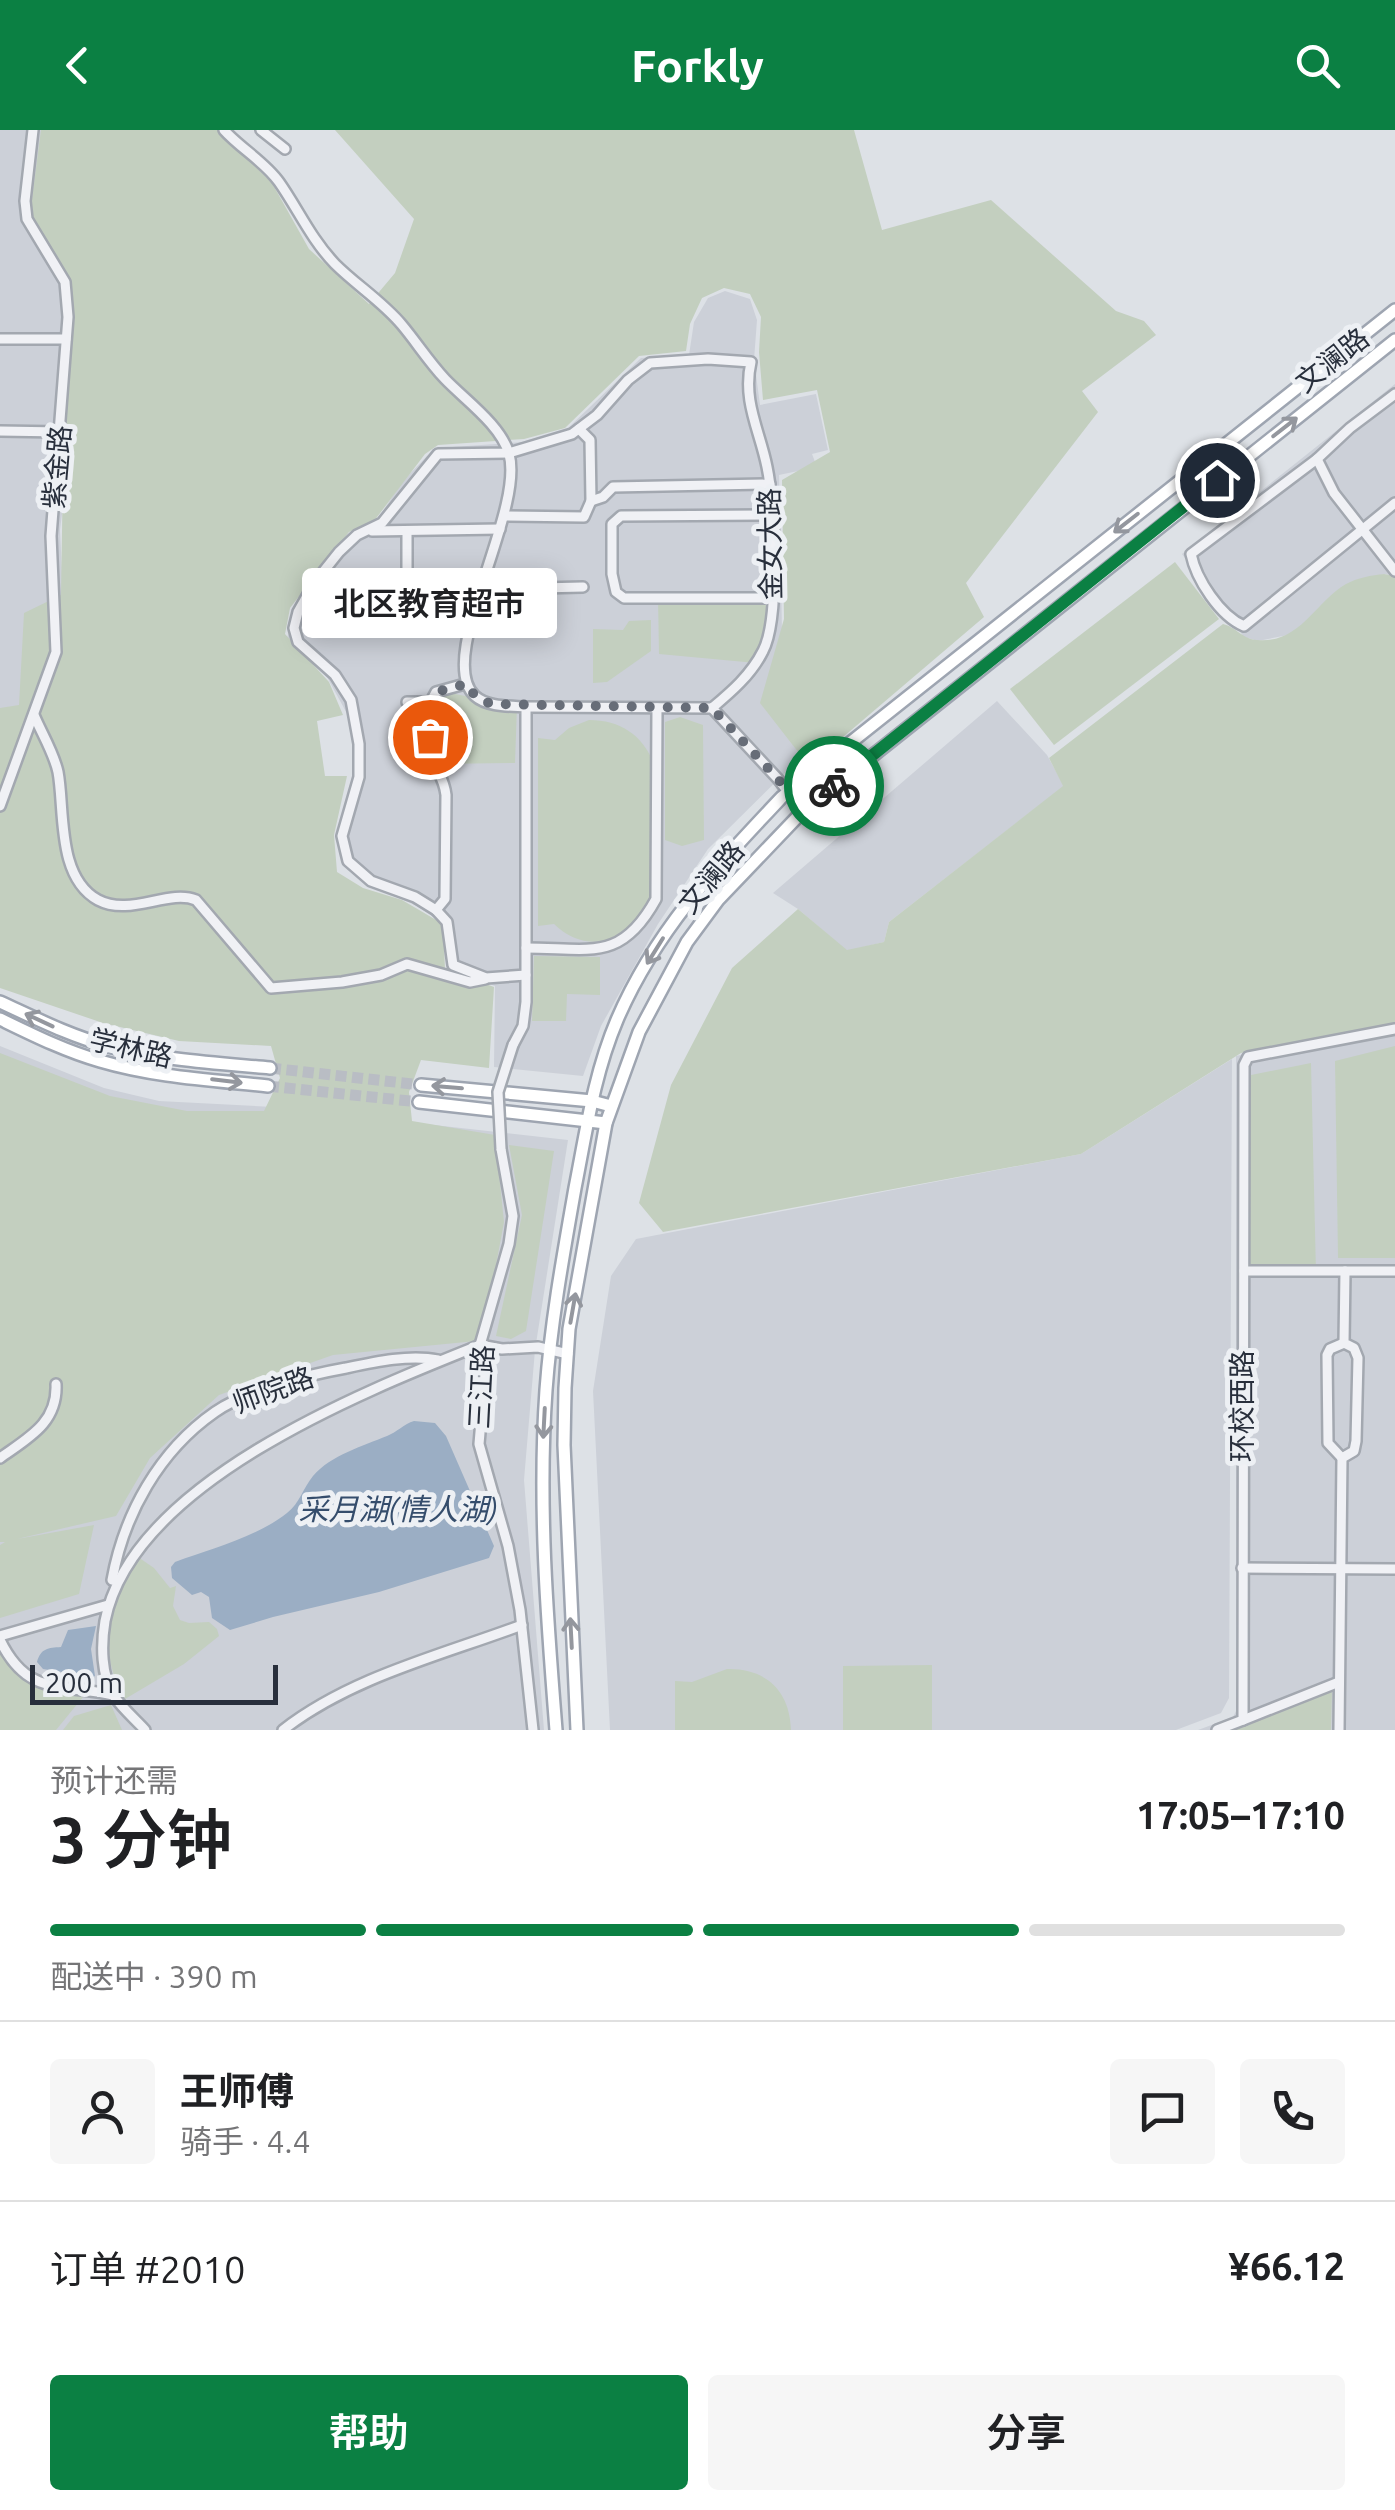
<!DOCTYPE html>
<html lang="zh">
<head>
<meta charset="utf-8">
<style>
  body { margin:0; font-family:Ubuntu,"Noto Sans SC",sans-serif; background:#f6f6f6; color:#202124; height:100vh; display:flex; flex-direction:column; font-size:38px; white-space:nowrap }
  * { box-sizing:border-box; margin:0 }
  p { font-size:32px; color:#757577 }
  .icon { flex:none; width:55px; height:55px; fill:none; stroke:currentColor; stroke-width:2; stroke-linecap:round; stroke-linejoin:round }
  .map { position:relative; height:1600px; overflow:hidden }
  .sheet { display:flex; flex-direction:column; background:#fff; flex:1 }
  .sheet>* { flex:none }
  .scale { position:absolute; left:30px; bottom:25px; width:248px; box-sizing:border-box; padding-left:10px; border:5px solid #282f3c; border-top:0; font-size:28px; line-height:35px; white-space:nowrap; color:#282f3c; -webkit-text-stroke:8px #edf0f4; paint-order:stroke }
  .pin { position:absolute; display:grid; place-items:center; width:85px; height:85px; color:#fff; margin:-42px; border:5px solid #fff; border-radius:50%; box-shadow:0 2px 10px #0007 }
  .courier { position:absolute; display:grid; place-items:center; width:100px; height:100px; margin:-50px; border:8px solid #0b8043; border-radius:50%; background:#fff; color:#222; box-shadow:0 2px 12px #0007 }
  .bubble { position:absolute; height:70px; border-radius:10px; background:#fff; box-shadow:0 5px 25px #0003; font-size:32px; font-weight:600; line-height:70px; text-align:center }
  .overview em { font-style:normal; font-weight:600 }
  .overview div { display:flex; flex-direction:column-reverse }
  .overview { display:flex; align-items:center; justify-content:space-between; height:170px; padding:0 50px }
  h1 { font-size:65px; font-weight:600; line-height:75px }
  .bar { display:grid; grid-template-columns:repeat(4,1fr); gap:15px 10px; align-content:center; height:120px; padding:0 50px }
  .bar i { height:12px; border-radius:8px; background:#e0e0e0 }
  .bar .active { background:#0b8043 }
  .bar p { grid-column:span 4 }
  .line { display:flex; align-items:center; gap:25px; padding:0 50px; border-top:2px solid #e0e0e0 }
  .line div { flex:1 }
  .round { display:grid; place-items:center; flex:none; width:105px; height:105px; border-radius:10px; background:#f6f6f6 }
  .button { display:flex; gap:20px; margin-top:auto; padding:20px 50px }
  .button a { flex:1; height:115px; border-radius:10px; background:#0b8043; color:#fff; font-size:40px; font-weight:600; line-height:115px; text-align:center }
  .button a+a { background:#f6f6f6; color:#202124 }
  header { display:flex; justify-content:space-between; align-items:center; height:130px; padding:0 50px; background:#0b8043; color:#fff; font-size:45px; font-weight:600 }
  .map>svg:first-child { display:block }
</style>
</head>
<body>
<header><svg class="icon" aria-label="back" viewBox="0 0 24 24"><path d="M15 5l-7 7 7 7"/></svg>Forkly<svg class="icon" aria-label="search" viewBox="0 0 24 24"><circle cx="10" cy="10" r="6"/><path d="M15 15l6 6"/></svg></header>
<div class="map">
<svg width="1395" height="1600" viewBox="0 0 1395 1600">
  <rect width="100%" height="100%" fill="#dde1e6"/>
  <g fill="#ccd0d8">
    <path d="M0,0H45L77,149L75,281L60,400L66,527L0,699Z"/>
    <path d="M725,161L750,169L757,190L754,230L760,275L816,264L828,320L812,324L817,337L779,345L782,502L825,603L708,719L658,794L601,896L583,946L494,937L495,856L448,838L444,794L417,776L375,757L345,733L338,700L355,636L350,589L327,547L287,508L304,455L351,403L375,393L402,352L427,326L438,318L524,312L566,300L641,228L689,225L694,192L708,168Z"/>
    <path d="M1395,254V446L1384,444L1346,455L1293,504L1258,511L1244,507L1182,424Z"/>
    <path d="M997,571L1047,625L1064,656L889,792L884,812L847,821L798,779L773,763Z"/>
    <path d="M1395,893V1600H1198L1233,1587L1236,1581V926Z"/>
    <path d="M0,916L104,958L159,971L273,977L568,1010L535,1220L524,1350L544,1600H0Z"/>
    <path d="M1232,929L1229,1568L1221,1583L1176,1600H610L593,1261L611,1146L636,1109L1081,1024Z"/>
  </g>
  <g fill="#c3cfbf">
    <path d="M41,0H218L272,53L309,119L369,174L395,143L414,89L335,0H854L882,100L991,70L1116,181L1144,191L1156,205L1082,261L1098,282L966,453L984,487L809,636L760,573L784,489L782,350L830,322L817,260L763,270L759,222L761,187L750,164L724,158L702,168L690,194L686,221L639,226L565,298L524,309L438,315L425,324L374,391L349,402L290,478L285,504L329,552L343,585L317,591L325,646H347L334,705L337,742L363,758L402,770L443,794L445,839L494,857L489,938L421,930L409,962L412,991L495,1005L504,1092L494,1146L476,1211L333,1225L219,1265L150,1328L116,1386L17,1409L94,1395L79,1464L0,1488V1415L5,1412H0V923L110,966L187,981H264L280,948L271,916L179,911L103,893L0,858V578L19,575L24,483L61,465L66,150L30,84Z"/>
    <path d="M1175,432L1219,489L1054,615L1010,559Z"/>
    <path d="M1384,444L1395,446V893L1241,923L1081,1024L663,1102L639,1073L671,955L732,838L798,779L847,820L884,812L889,792L1063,656L1049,628L1223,494C1236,497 1242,509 1257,510C1300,514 1314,473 1346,454C1357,448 1372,445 1384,444Z"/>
    <path d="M772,468L771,500L756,533L659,524L658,469Z"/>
    <path d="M651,490V521L607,552L593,553V499L623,500L629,491Z"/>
    <path d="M450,563L517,576L515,633L436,634L432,630L429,572Z"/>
    <path d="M680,587L703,595L704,710L682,716L665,710V592Z"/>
    <path d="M589,590C620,590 643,605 654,634L653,771C632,809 589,828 554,794L538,796V608L555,610L569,598Z"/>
    <path d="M534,826L600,827V865L567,864L566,891H532Z"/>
    <path d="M1395,916V1128H1338L1335,931Z"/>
    <path d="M1311,933L1316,1142L1248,1143V961L1251,945Z"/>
    <path d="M509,1015L554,1021L526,1201L511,1209L496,1206L522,1085Z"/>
    <path d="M138,1427L154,1438L170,1458L176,1456L173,1476L180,1490L189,1493L209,1492L217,1499L219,1506L184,1534L125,1569C97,1522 106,1471 138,1427Z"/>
    <path d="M0,1524C22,1554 47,1560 83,1567L56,1600H0Z"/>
    <path d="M932,1535V1600H843V1536Z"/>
    <path d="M727,1539C766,1538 790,1561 791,1600H675V1551L692,1552Z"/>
    <path d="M1332,1560L1331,1600H1232Z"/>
    <path d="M111,1575L122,1600H63L74,1586Z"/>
  </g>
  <g fill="#9baec4">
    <path d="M414,1291L435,1293L446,1306L494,1416L489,1428L379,1462L273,1487L230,1500L212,1488L209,1467L201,1462L192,1465L172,1448L171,1437L175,1432C210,1419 257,1407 287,1383C300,1373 303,1358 313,1346C331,1325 363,1316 387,1306C397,1302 404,1294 414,1291Z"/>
    <path d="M96,1496L91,1519L95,1546L85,1551L79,1544L63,1549L62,1542L43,1539L37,1532C41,1518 48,1518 61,1517L68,1500Z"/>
  </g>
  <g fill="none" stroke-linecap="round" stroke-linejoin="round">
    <g stroke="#b9bdc4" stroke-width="11" stroke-dasharray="11 5.5" stroke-linecap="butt">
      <path d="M270,938L421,955"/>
      <path d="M268,956L419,972"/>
    </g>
    <g stroke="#a3a8b0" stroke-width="14">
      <g id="minor">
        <path d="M224,0C240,18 265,32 279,52C298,79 311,109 335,134C356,155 383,172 402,195C417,213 429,232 445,249C465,270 501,295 509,324C525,382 434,529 475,566C487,577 510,576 526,577V872L523,896L513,915"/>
        <path d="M261,0L285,19"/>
        <path d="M0,209H66"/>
        <path d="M1395,264L1350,298L1317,329L1334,363L1395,441"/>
        <path d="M0,301L61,302"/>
        <path d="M1317,329L1191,424C1196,449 1220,486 1244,496L1395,373"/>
        <path d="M591,371L603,367L613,357L770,354"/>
        <path d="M504,386L584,387L591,371L590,310L579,299"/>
        <path d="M372,401L500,399"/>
        <path d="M407,401V492L442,490L478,467L498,459L583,457"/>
        <path d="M772,468H624L616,462L612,444V394L621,386L772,385"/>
        <path d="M407,572H429"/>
        <path d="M526,577L712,578"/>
        <path d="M712,578L778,649L803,681"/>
        <path d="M34,585C41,602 54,623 58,642C65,679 56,747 98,770C130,787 168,759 196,770L271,858L342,852L381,845L407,834L470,852L485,849"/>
        <path d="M0,676L56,522L51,406L68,187L65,152L27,89L25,71L33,0"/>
        <path d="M436,780L445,769L446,665C444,647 436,642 432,627C426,609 426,577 436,562L465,554"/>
        <path d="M526,818C590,818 621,833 656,769L657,578"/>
        <path d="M526,845L486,848L453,835L447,792L436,780L415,767L371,751L348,731L342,706L359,647V614L351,570L335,545L298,512L294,498L298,482L315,452L339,422L357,405L382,393L438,324L509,323L572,304L597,285L628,250L650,233L708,229L751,232C742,271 760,301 767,337C775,375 780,489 763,521C751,545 731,562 712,578"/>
        <path d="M501,1019L513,1086L509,1114L480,1215L487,1221L479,1314L508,1416L520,1480L533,1600"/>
        <path d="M1244,1141H1395"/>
        <path d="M0,1328C28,1308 58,1293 56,1254"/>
        <path d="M1342,1328L1328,1313L1327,1225L1330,1219L1344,1213"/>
        <path d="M1242,1438L1395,1439"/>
        <path d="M112,1450C124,1384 159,1321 215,1282C247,1260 307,1245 346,1238C374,1232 410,1224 438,1230"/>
        <path d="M0,1506L108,1475"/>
        <path d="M0,1510C28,1568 63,1553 113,1565"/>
        <path d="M1243,1590L1339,1552"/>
        <path d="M145,1600C135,1589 122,1578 114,1566C101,1545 101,1515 105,1491C132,1353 362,1262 480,1215L502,1219L538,1217L568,1224"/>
        <path d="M283,1600C351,1547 442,1525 522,1495"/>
        <path d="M1217,1600L1243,1590L1244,935L1248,927L1395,899"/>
        <path d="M1339,1600L1342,1328L1354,1321L1356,1311L1358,1228L1354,1218L1344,1213L1345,1141"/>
      </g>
    </g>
    <g stroke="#9ea5b1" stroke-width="16">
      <g id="major">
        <path d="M0,872C35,888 70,906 108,916C161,930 215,933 270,938"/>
        <path d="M0,889C33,905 65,921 100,931C154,947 212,950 268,956"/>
        <path d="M421,955L592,971L611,976"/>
        <path d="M419,972L606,993"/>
        <path d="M556,1600C547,1488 538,1373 546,1260C551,1192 563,1126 575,1058C586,1002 594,944 617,890C655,801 717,736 782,667L1395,180"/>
        <path d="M577,1600L564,1315L565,1258L569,1199L606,993L639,902L687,812L718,770L803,681L1395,210"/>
      </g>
    </g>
    <use href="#minor" stroke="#f0f1f5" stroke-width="9"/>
    <use href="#major" stroke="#fff" stroke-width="11"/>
    <g stroke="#a3a8b0" stroke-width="14" stroke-linecap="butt">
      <path id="minor-bridge" d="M501,1019L498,962L513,915"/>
    </g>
    <use href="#minor-bridge" stroke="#f0f1f5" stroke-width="9"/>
  </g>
  <defs><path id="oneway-shaft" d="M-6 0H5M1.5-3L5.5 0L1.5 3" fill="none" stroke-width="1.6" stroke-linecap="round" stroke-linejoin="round" transform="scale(2.5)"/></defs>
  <g stroke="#94979e">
    <use href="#oneway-shaft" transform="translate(1285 297) rotate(-38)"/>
    <use href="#oneway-shaft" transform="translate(1126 393) rotate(142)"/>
    <use href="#oneway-shaft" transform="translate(655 821) rotate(122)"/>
    <use href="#oneway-shaft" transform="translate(39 890) rotate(-155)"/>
    <use href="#oneway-shaft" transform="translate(227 951) rotate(7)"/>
    <use href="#oneway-shaft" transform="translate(447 957) rotate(-175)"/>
    <use href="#oneway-shaft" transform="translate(573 1178) rotate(-80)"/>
    <use href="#oneway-shaft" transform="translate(544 1293) rotate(93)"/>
    <use href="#oneway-shaft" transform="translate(571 1503) rotate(-93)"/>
  </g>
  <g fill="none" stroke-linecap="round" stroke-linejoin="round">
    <path stroke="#676d78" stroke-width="10" stroke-dasharray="0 18" d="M430,607L429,572L436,562L466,554L476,567L491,574L712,578L778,649L802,681L834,656"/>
    <path stroke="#0b8043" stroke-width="12" d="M834,656L1217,350"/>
  </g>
  <g text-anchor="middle" stroke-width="10" stroke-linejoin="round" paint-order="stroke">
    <g font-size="28" fill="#282f3c" stroke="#edf0f4">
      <text transform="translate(1332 230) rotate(-38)" y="10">文澜路</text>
      <text transform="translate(57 337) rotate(-85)" y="10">紫金路</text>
      <text transform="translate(770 414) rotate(-91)" y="10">金女大路</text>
      <text transform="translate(711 747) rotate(-50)" y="10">文澜路</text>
      <text transform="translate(131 918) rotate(13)" y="10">学林路</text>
      <text transform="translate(481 1257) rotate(-87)" y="10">三江路</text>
      <text transform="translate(273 1260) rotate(-20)" y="10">师院路</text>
      <text transform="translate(1242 1276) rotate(-90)" y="10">环校西路</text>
    </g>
    <g font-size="30" font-style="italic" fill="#354d6c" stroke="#edf0f4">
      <text x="398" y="1390">采月湖(情人湖)</text>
    </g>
  </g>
</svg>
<div class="scale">200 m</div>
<div class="pin" style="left:430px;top:607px;background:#ea580c"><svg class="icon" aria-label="bag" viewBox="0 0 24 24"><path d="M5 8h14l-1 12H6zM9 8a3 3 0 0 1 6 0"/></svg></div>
<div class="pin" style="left:1217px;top:350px;background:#1f2937"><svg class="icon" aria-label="home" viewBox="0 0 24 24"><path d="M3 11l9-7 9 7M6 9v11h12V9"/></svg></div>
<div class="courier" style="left:834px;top:656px"><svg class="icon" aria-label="bike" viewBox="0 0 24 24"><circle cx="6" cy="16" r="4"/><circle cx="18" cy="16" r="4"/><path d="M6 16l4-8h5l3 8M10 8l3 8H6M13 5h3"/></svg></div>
<div class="bubble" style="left:302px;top:438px;width:255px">北区教育超市</div>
</div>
<section class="sheet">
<div class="overview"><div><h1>3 分钟</h1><p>预计还需</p></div><em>17:05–17:10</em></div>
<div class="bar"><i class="active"></i><i class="active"></i><i class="active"></i><i></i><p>配送中 · 390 m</p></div>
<div class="line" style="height:180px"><a class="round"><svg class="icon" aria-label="person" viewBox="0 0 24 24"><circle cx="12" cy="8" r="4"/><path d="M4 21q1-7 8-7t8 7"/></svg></a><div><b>王师傅</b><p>骑手 · 4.4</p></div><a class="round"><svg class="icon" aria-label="chat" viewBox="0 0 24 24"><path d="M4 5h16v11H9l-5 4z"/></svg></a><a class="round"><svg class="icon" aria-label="phone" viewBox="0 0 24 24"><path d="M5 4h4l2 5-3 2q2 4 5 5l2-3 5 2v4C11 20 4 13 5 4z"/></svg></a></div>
<div class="line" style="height:130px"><div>订单 #2010</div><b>¥66.12</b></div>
<div class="button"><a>帮助</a><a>分享</a></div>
</section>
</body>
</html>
